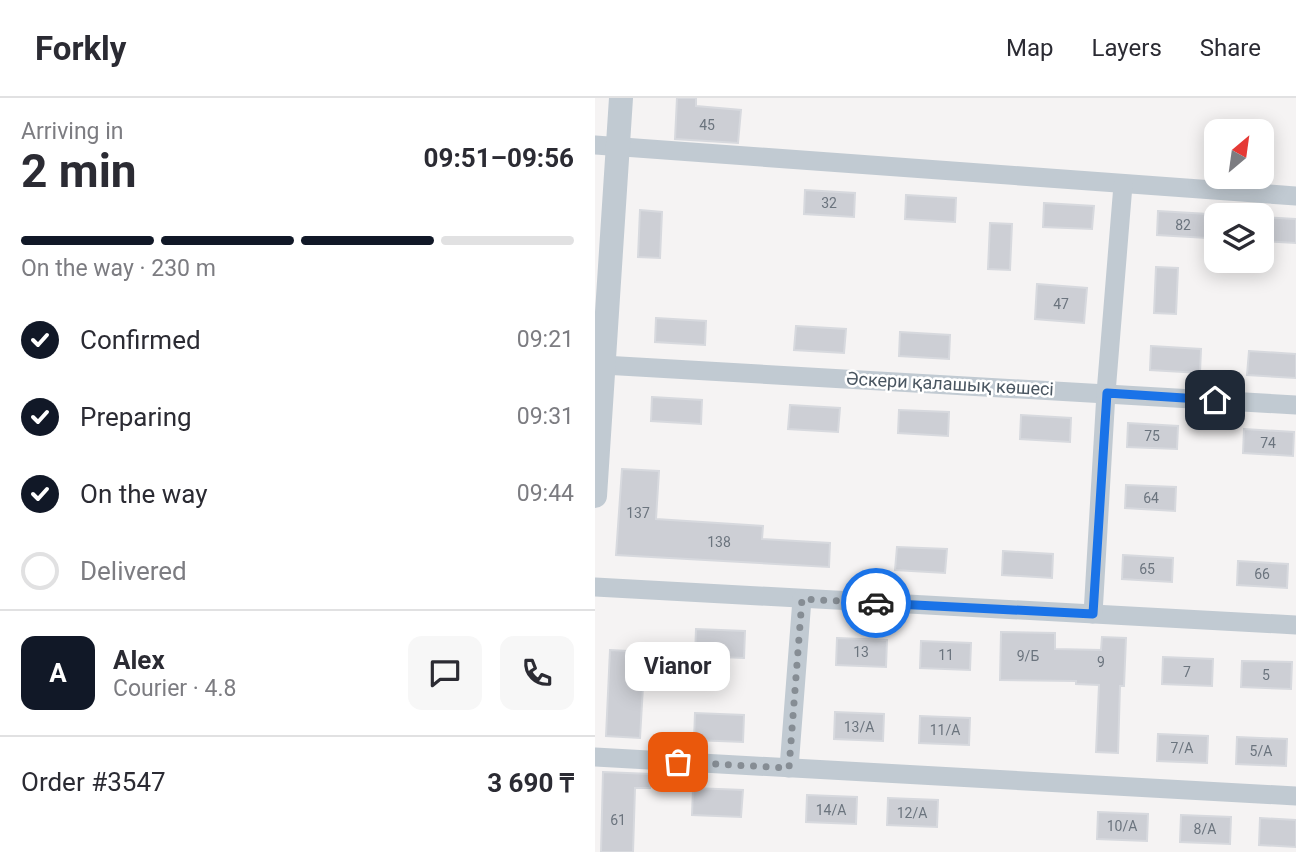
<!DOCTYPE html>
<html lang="en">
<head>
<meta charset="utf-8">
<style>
  body { margin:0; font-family:Roboto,sans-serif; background:#f7f7f7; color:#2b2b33; height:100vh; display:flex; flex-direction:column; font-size:26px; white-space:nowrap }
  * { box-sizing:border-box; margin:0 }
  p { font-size:23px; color:#7c7c81 }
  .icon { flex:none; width:38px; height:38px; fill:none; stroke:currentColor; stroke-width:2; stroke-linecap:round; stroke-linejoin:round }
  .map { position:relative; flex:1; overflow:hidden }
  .drawer { display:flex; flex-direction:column; background:#fff; width:595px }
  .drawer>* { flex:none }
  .needle { width:46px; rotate:29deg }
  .fabs { position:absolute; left:609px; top:21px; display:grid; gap:14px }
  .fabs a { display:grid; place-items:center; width:70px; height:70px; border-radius:14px; background:#fff; box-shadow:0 4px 18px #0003; font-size:35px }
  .pin { position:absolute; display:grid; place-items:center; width:60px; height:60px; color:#fff; margin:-30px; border-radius:14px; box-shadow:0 4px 10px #0006 }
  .courier { position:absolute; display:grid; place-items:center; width:70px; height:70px; margin:-35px; border:5px solid #1a73e8; border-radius:50%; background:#fff; color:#222; box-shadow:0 2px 9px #0007 }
  .bubble { position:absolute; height:49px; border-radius:14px; background:#fff; box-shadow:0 4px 18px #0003; font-size:23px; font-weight:700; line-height:49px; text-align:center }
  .headline em { font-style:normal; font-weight:700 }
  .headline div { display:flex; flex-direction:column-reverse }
  .headline { display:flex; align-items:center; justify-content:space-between; height:119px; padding:0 21px }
  h1 { font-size:46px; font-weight:700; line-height:52px }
  .bar { display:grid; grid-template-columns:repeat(4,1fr); gap:10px 7px; align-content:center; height:84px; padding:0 21px }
  .bar i { height:9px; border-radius:5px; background:#e1e1e2 }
  .bar .selected { background:#111827 }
  .bar p { grid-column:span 4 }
  .line { display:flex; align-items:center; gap:18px; padding:0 21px; border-top:2px solid #e1e1e2 }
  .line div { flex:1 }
  .round { display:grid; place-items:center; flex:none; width:74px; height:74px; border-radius:14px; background:#f7f7f7 }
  ol { padding:0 21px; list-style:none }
  li { display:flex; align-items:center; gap:21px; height:77px }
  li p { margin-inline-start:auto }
  li .icon { padding:7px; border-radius:50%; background:#111827; color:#fff; stroke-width:4 }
  li:last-child { color:#7c7c81 }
  li i { width:38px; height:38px; border:4px solid #e1e1e2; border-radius:50% }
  header { display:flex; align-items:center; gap:42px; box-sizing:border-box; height:98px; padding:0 35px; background:#fff; border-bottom:2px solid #e1e1e2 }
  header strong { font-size:33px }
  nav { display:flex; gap:38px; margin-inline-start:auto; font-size:24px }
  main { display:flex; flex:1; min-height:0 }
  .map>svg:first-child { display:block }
</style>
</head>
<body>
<header>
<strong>Forkly</strong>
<nav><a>Map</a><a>Layers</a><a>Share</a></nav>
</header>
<main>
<section class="drawer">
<div class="headline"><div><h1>2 min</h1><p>Arriving in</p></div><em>09:51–09:56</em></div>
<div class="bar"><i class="selected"></i><i class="selected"></i><i class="selected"></i><i></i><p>On the way · 230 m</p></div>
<ol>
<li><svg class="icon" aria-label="check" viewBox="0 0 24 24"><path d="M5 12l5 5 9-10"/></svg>Confirmed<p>09:21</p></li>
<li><svg class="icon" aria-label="check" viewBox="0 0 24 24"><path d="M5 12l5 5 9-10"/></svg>Preparing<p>09:31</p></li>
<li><svg class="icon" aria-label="check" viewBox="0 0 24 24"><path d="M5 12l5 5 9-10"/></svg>On the way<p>09:44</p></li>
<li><i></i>Delivered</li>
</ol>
<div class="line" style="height:126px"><b class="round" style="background:#111827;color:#fff">A</b><div><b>Alex</b><p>Courier · 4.8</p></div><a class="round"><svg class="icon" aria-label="chat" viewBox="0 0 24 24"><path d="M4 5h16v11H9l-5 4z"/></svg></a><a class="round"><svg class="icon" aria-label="phone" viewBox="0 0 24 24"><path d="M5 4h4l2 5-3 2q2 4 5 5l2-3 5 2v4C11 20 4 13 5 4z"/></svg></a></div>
<div class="line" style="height:91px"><div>Order #3547</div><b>3 690 ₸</b></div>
</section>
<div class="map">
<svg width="701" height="754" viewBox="0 0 701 754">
  <rect width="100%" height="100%" fill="#f5f3f3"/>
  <g fill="#cdcfd5" stroke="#d7d9de" stroke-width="2">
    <path d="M82,0H101V8L146,12L143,45L80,41Z"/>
    <path d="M210,92L260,95L259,119L209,116Z"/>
    <path d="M311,97L361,100L360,124L310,121Z"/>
    <path d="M449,105L499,108L497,131L448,129Z"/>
    <path d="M45,112L67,114L65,160L43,159Z"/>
    <path d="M563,113L613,116L612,140L562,137Z"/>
    <path d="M667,119L701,121V145L667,143Z"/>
    <path d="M395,125L417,126L415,172L393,171Z"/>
    <path d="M561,169L583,170L581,216L559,215Z"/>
    <path d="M442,186L492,190L489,225L440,221Z"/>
    <path d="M61,220L111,223L110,247L60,244Z"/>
    <path d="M201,228L251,231L249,255L199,252Z"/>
    <path d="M305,234L355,237L354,261L304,258Z"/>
    <path d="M556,248L606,251L605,275L555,272Z"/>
    <path d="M654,253L701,256V280L652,277Z"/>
    <path d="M57,299L107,302L106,326L56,323Z"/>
    <path d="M195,307L245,310L243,334L193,331Z"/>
    <path d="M304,312L354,314L353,338L303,335Z"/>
    <path d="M426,317L476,320L475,344L425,341Z"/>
    <path d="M533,325L583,328L582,351L532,349Z"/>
    <path d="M649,331L699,334L698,358L648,355Z"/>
    <path d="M27,371L64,373L61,421L168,428L167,441L235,445L234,469L21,457Z"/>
    <path d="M531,387L581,389L580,413L530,410Z"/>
    <path d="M302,449L352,451L350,475L300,472Z"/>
    <path d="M408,453L458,456L457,480L407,477Z"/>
    <path d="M528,457L578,460L577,484L527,481Z"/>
    <path d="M643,463L693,466L692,490L642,487Z"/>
    <path d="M101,531L150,533L149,560L100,558Z"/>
    <path d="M406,534L460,535V551L506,552L507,539L531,540L529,588H525L523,655L501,654L504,587L481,586V583L405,582Z"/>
    <path d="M242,540L292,542L291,569L241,567Z"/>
    <path d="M326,543L376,545L375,572L325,570Z"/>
    <path d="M15,552L50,554L45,640L11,638Z"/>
    <path d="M568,559L618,561L617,588L567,586Z"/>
    <path d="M647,563L697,564L696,591L646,589Z"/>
    <path d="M240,614L289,616L288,643L239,641Z"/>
    <path d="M100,615L149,617L148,644L99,642Z"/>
    <path d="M325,618L375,620L374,647L324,645Z"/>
    <path d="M563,636L613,638L612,665L562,663Z"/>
    <path d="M642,639L692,641L691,668L641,666Z"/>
    <path d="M8,674L56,676L55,690H40L38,754H6Z"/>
    <path d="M98,690L148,692L146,719L97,717Z"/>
    <path d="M212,697L262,699L261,726L211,724Z"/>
    <path d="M293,700L343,702L342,729L292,727Z"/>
    <path d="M503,714L553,716L552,743L502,741Z"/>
    <path d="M586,717L636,719L635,746L585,744Z"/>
    <path d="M665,720L701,722V749L664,747Z"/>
  </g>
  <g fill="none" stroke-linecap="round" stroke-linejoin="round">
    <g stroke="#c1cad2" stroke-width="19">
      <path d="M0,47L701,98"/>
      <path d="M8,267L701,307"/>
      <path d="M0,489L701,527"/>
      <path d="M498,516L511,295L528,87"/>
      <path d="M0,659L701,698"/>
      <path d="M194,670L207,501"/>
    </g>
    <path stroke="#c1cad2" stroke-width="24" d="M0,398L26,0"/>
  </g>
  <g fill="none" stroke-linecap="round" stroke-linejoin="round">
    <path stroke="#868d94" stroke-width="7" stroke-dasharray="0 12.6" d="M83,664L194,670L207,501L281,505"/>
    <path stroke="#1a73e8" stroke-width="9" d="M281,505L498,516L512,295L620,302"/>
  </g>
  <g text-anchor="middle" stroke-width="5" stroke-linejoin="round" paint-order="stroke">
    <g font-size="14" fill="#6b747e">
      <text x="112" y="32">45</text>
      <text x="234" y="110">32</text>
      <text x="588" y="132">82</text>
      <text x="466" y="211">47</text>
      <text x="557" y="343">75</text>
      <text x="673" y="350">74</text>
      <text x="556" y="405">64</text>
      <text x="43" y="420">137</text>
      <text x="124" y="449">138</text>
      <text x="552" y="476">65</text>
      <text x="667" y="481">66</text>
      <text x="266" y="559">13</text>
      <text x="351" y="562">11</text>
      <text x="433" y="563">9/Б</text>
      <text x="506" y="569">9</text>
      <text x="592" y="579">7</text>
      <text x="671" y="582">5</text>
      <text x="264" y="634">13/А</text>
      <text x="350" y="637">11/А</text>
      <text x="587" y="655">7/А</text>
      <text x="666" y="658">5/А</text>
      <text x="236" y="717">14/А</text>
      <text x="317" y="720">12/А</text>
      <text x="23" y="727">61</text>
      <text x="527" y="733">10/А</text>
      <text x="610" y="736">8/А</text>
    </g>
    <g font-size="18" fill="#4a5661" stroke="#fff">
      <text transform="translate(355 286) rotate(3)" y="6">Әскери қалашық көшесі</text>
    </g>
  </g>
</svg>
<div class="fabs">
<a><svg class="needle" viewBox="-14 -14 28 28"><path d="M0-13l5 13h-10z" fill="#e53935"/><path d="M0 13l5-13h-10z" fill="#7c7c81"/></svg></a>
<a><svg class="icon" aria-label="layers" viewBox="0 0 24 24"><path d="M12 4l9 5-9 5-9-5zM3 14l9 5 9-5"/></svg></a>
</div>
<div class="pin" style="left:83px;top:664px;background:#ea580c"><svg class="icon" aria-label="bag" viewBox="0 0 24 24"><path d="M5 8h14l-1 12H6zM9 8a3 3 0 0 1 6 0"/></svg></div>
<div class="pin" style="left:620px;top:302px;background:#1f2937"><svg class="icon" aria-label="home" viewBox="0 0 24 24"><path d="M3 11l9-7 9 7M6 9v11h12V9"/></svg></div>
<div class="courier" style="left:281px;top:505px"><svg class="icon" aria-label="car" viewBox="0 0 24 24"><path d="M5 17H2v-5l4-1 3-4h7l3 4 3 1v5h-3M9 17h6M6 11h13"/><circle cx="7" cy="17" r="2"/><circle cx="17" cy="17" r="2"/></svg></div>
<div class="bubble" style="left:30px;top:544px;width:105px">Vianor</div>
</div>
</main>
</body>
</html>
